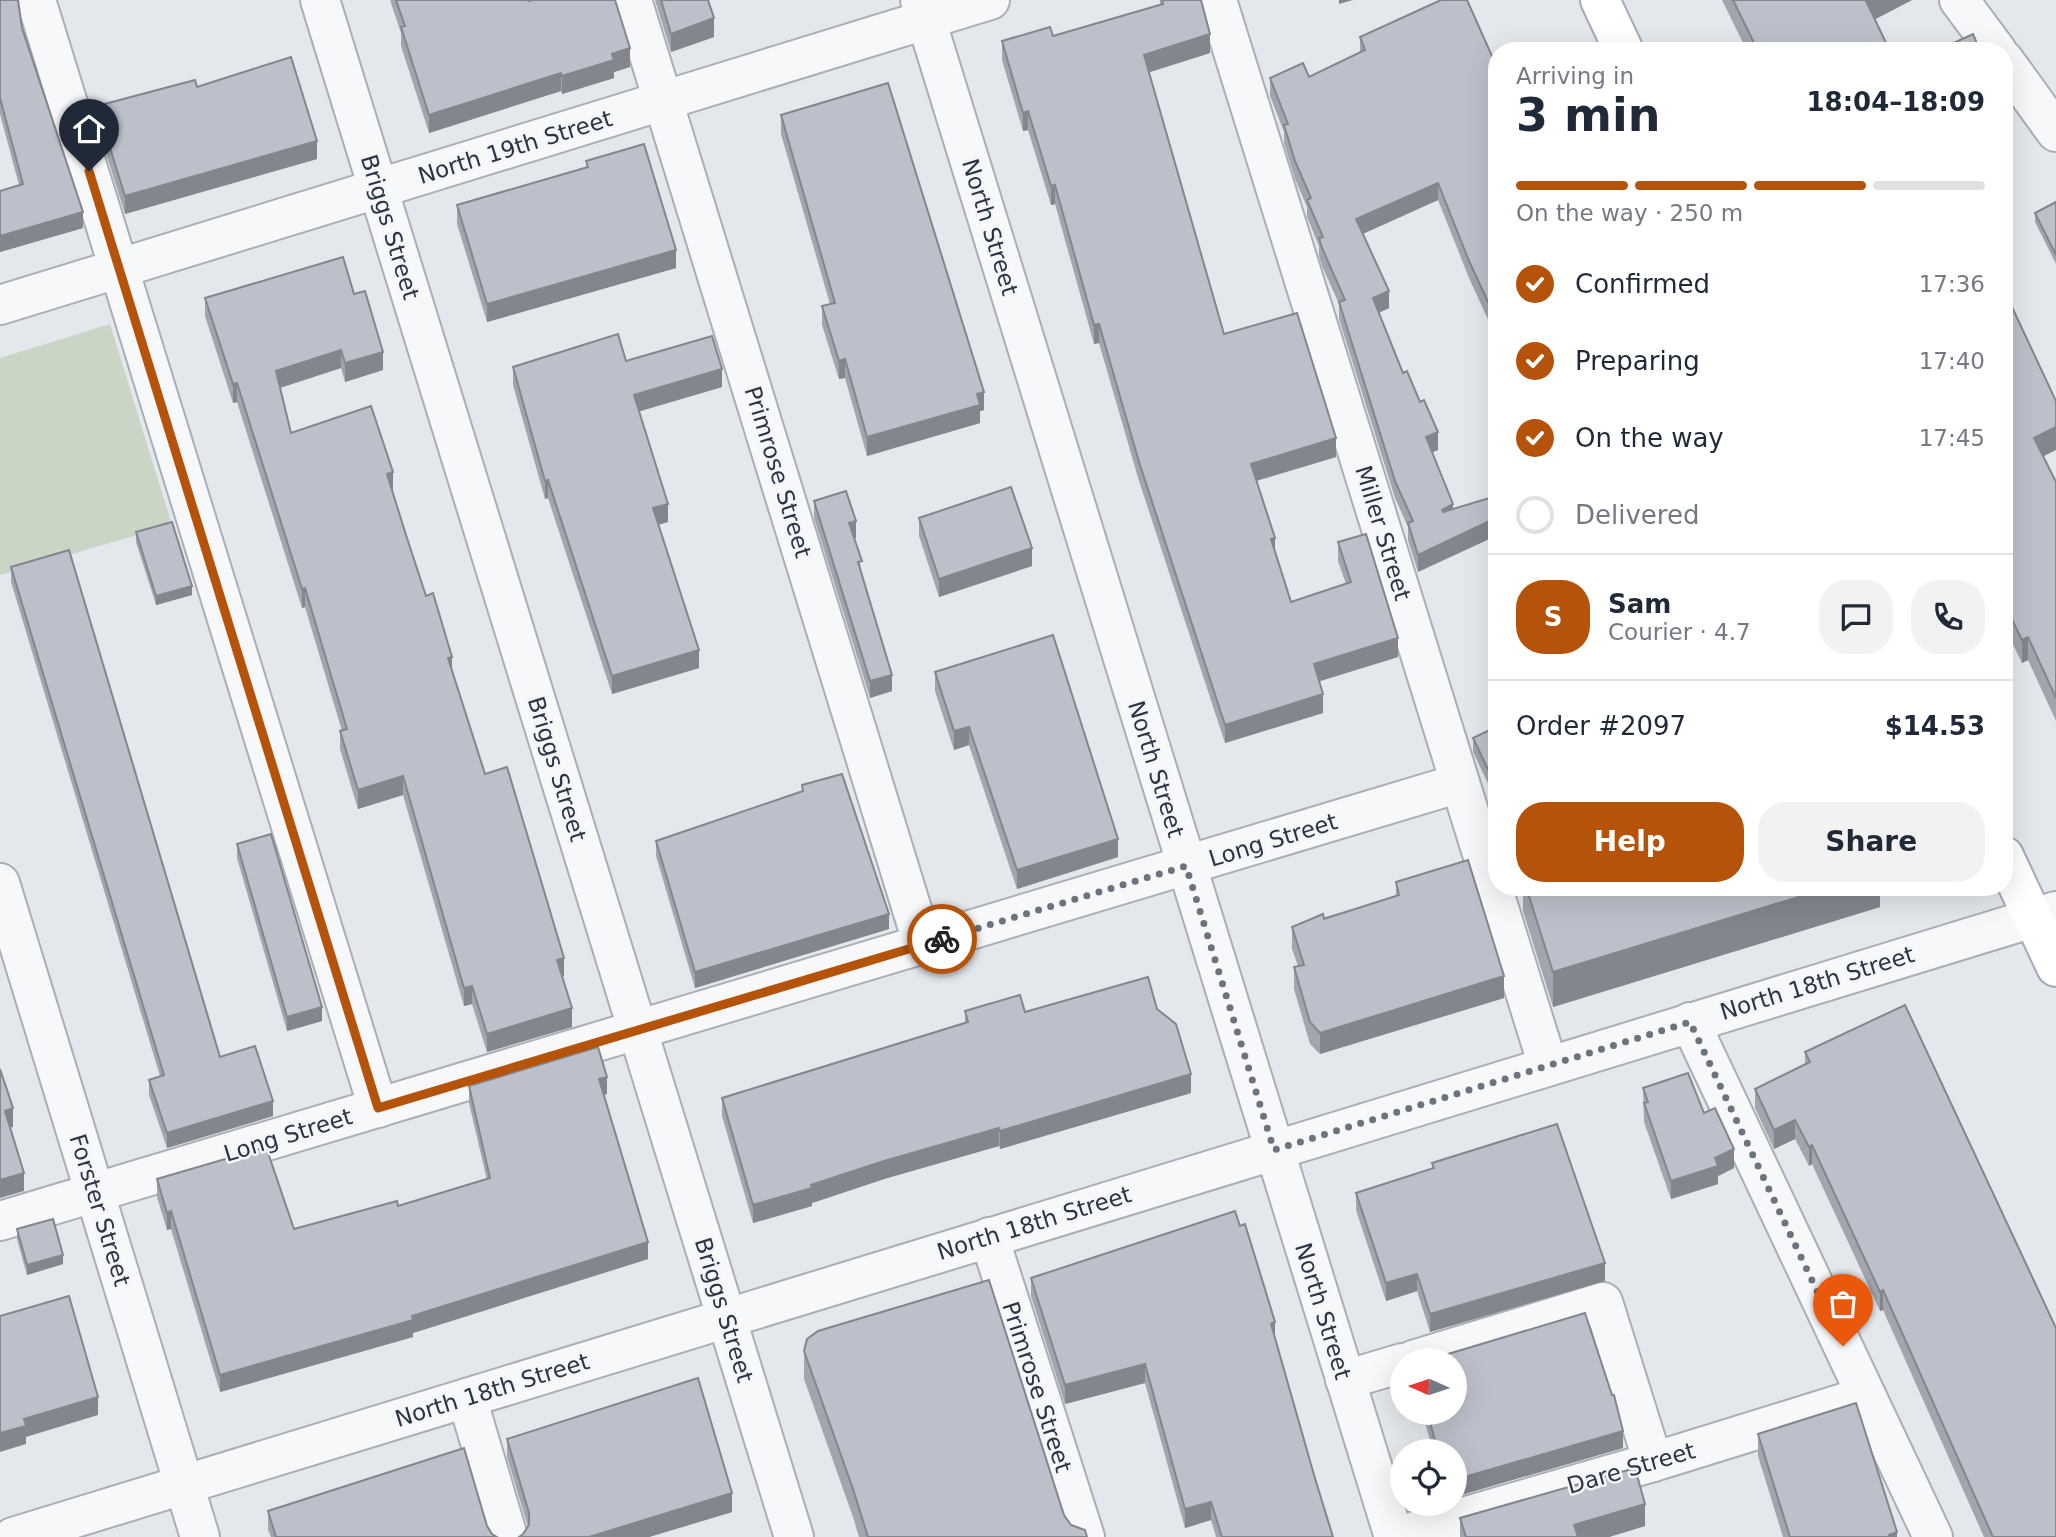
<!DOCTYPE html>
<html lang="en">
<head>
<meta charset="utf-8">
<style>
  body { margin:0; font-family:"DejaVu Sans",sans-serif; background:#f2f2f3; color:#1f2937; height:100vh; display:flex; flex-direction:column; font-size:26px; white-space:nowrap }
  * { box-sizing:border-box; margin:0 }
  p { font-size:23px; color:#747a83 }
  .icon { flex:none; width:38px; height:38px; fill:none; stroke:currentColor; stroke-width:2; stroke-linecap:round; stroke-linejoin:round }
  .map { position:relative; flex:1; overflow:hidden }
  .details { position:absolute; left:1488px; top:42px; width:525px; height:854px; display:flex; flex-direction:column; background:#fff; border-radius:28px; box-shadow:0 7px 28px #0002 }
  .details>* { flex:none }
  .needle { width:46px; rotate:273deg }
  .fabs { position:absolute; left:1390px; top:1348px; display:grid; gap:14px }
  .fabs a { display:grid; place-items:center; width:77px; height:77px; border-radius:50%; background:#fff; box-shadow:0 7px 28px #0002; font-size:35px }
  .pin { position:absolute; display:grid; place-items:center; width:60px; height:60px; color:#fff; margin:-72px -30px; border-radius:50% 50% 50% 0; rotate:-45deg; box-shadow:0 0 7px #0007 }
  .pin .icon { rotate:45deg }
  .courier { position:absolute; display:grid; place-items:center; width:70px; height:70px; margin:-35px; border:5px solid #b45309; border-radius:50%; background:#fff; color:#222; box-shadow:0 2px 9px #0007 }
  .overview em { font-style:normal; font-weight:800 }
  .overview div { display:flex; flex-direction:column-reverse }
  .overview { display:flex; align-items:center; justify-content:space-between; height:119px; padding:0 28px }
  h1 { font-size:46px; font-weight:800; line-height:52px }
  .bar { display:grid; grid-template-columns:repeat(4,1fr); gap:10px 7px; align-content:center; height:84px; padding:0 28px }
  .bar i { height:9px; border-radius:5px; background:#e0e1e3 }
  .bar .selected { background:#b45309 }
  .bar p { grid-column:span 4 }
  .line { display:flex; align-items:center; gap:18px; padding:0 28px; border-top:2px solid #e0e1e3 }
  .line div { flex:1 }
  .round { display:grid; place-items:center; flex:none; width:74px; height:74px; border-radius:28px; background:#f2f2f3 }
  ol { padding:0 28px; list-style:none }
  li { display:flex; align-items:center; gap:21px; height:77px }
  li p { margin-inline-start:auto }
  li .icon { padding:7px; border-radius:50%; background:#b45309; color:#fff; stroke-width:4 }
  li:last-child { color:#747a83 }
  li i { width:38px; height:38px; border:4px solid #e0e1e3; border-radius:50% }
  .primary-button { display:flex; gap:14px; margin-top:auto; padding:14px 28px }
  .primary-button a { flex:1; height:80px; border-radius:28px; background:#b45309; color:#fff; font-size:28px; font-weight:800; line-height:80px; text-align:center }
  .primary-button a+a { background:#f2f2f3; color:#1f2937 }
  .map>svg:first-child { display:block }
</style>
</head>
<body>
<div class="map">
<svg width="2056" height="1537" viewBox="0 0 2056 1537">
  <rect width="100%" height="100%" fill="#e4e7ec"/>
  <path fill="#c9d6c5" d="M110,324L172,525L0,575V358Z"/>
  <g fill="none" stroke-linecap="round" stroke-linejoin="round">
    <g stroke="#a9aeb7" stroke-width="42">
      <g id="minor">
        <path d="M36,0L378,1108"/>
        <path d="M320,0L794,1537"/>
        <path d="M632,0L923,945"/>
        <path d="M920,0L1394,1537"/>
        <path d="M1217,0L1548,1066"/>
        <path d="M1959,0L1997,51"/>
        <path d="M2004,60L2056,132"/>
        <path d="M0,305L990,0"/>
        <path d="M0,883L200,1537"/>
        <path d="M1690,1022L1933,1537"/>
        <path d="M0,1221L1460,783"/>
        <path d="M989,1237L1085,1537"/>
        <path d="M1413,1360L1603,1302L1653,1462"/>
        <path d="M1345,1380L1402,1363"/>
        <path d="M467,1398L508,1537"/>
        <path d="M13,1537L2056,911"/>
        <path d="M1394,1537L1653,1462L1866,1396"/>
      </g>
    </g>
    <g stroke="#a3abb8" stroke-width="42">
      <g id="major">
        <path d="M1600,0L1624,51"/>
        <path d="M2004,856L2056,967"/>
      </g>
    </g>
    <use href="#minor" stroke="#f7f8fa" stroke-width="38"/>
    <use href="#major" stroke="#fff" stroke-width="38"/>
  </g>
  <g fill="#a1a5ae">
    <path d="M0,0L22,28L83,228L0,252V191L19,185L0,114Z"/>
    <path d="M390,0H528L529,1L630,67L614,72V78L562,94L561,91L429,133L401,46V33Z"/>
    <path d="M655,0H708L714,37L671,52Z"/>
    <path d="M1160,0H1201L1210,53L1149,72L1224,334L1336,457L1257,481L1275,551L1291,602L1346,584L1338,561V542L1398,657L1319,681L1323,713L1225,743L1139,481L1099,343L1094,344L1055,204L1051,205L1028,130L1023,131L1002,60V41L1053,36L1160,5Z"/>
    <path d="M1722,0H1912L1875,19L1890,51H1747Z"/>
    <path d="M1360,37L1496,65V337L1469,278L1438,200L1362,234L1389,308L1379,313L1403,373L1438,450L1432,452L1418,572L1408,540V527L1395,498L1339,319V304L1322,266L1319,256V246L1307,217V207L1295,179L1284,143V132L1270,96V78L1309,77L1360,52Z"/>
    <path d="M197,87L317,159L125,214L97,124V106Z"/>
    <path d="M781,115L984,410L980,411V423L867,456L845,378L839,379L822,325V306L830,304L781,134Z"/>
    <path d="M586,161L676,268L487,322L457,224V205L586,167Z"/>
    <path d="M2056,202V264L2035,222V213Z"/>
    <path d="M2004,290L2043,456L2056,482V721L2028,660L2022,663L2004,626Z"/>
    <path d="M354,294L383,370L345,382L341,368L280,388L291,433L393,491H392L426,596L452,671L485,774L564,976L562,977L572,1027L487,1052L472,1004L464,1006L403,795L358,809L340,749V731H342L305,607L302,608L237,402L233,403L205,316V298Z"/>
    <path d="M626,361L722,387L639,411L668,522L658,525L699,668L612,694L548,498L545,499L513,385V367Z"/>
    <path d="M814,501L856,538H854L862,573L892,691L870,698L814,518Z"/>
    <path d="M919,518L1032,566L939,597L919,536Z"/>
    <path d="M136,532L192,595L156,605L136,542Z"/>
    <path d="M11,567L220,1057L273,1116L167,1148L149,1095V1080L160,1076L11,582Z"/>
    <path d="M935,672L1118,857L1017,889L969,745L954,750L935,691Z"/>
    <path d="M1496,727V800L1473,752V738Z"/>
    <path d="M802,785L889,929L695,988L656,856V841L802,792Z"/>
    <path d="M237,844L322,1021L287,1031L237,858Z"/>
    <path d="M1396,882L1504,998L1320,1054L1310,1044L1294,989V967L1298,966L1292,949V927L1396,896Z"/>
    <path d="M1523,887H1880V907L1553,1007L1523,911Z"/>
    <path d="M1157,1009L1191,1093L1000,1149L999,1146L884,1179L812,1203V1206L753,1223L722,1116V1098L965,1023V1011L1025,1012Z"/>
    <path d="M1805,1052L2056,1537H1984L1883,1310L1880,1311L1812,1164L1809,1166L1795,1139L1774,1149L1755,1108V1089L1805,1065Z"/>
    <path d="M469,1086L607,1094L604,1095L648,1259L413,1333V1337L220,1392L171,1229L167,1230L157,1197V1179L294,1229L398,1206L487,1180L469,1103Z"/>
    <path d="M1643,1088L1704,1113L1734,1168L1718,1176V1184L1671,1199L1644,1122Z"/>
    <path d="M1432,1163L1605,1281L1430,1332L1417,1291L1386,1301L1356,1210V1193L1432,1168Z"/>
    <path d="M17,1229L63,1264L27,1275L17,1239Z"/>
    <path d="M1031,1278L1275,1337L1314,1475L1333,1537H1216L1211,1520L1185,1528L1145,1383L1065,1404L1031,1296Z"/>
    <path d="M804,1351L1064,1515L1071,1525L1087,1537H859L853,1517L804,1379Z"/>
    <path d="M1422,1412H1454L1623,1448L1454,1497V1451H1433Z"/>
    <path d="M1758,1434L1897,1537H1783L1758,1456Z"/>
    <path d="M507,1439L732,1512L649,1537H519L523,1534L528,1527L507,1457Z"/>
    <path d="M268,1511L487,1526L492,1534L497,1537H271L268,1530Z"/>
    <path d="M1460,1518L1645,1526L1609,1537H1460Z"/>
  </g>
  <g fill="#83868d">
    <path d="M1339,0H1353L1339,4Z"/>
    <path d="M1867,0H1912L1866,24V1Z"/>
    <path d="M714,18V37L671,52V34Z"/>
    <path d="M1210,34V53L1144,74V55Z"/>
    <path d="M630,48V67L614,72V78L562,94V76L612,54Z"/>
    <path d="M561,73V91L429,133V115Z"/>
    <path d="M1028,111V130L1023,131V113Z"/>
    <path d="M317,141V159L125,214V196Z"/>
    <path d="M1438,183V200L1356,237V219Z"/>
    <path d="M1055,185V204L1051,205V186Z"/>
    <path d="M83,212V228L0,252V236Z"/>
    <path d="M676,250V268L487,322V304Z"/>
    <path d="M1389,291V308L1373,315V298Z"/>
    <path d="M1099,324V343L1094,344V325Z"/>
    <path d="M341,350V368L276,389V371Z"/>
    <path d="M383,352V370L345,382V363Z"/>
    <path d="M845,359V378L839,379V361Z"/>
    <path d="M722,369V387L634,413V395Z"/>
    <path d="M237,383V402L233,403V384Z"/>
    <path d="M984,392V410L980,411V423L867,456V437Z"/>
    <path d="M2056,427V450L2034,461V438Z"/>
    <path d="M1438,432V450L1426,455V437Z"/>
    <path d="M1336,438V457L1251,482V464Z"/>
    <path d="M393,472V491L387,493V474Z"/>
    <path d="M548,480V498L545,499V481Z"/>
    <path d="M668,504V522L653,526V508Z"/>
    <path d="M1453,504V522L1442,527V510Z"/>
    <path d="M1496,518V536L1418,572V555Z"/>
    <path d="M856,521V538L849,539V523Z"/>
    <path d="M1275,538V557L1271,539Z"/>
    <path d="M1032,548V566L939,597V579Z"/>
    <path d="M192,586V595L156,605V596Z"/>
    <path d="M305,588V607L302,608V589Z"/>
    <path d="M2028,637V660L2022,663V640Z"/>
    <path d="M1398,638V657L1314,683V664Z"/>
    <path d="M699,650V668L612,694V676Z"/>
    <path d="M452,657V675L448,658Z"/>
    <path d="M892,675V691L870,698V681Z"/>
    <path d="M1323,694V713L1225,743V725Z"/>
    <path d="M969,727V745L954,750V731Z"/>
    <path d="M403,776V795L358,809V790Z"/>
    <path d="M1118,839V857L1017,889V870Z"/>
    <path d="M1831,887H1880V907L1553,1007V972Z"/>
    <path d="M889,914V929L695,988V972Z"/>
    <path d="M564,958V976L557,978V960Z"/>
    <path d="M1504,976V998L1320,1054V1033Z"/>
    <path d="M472,986V1004L464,1006V988Z"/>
    <path d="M322,1007V1021L287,1031V1017Z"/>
    <path d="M572,1008V1027L487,1052V1034Z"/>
    <path d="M1191,1074V1093L1000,1149V1131Z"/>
    <path d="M607,1077V1094L599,1096V1079Z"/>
    <path d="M273,1101V1116L167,1148V1133Z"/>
    <path d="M13,1108V1127L5,1129V1111Z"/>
    <path d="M1795,1120V1139L1774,1149V1130Z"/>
    <path d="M999,1128V1146L884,1179L812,1203V1206L753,1223V1205L884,1161Z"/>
    <path d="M1812,1145V1164L1809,1166V1147Z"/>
    <path d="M1734,1149V1168L1718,1176V1184L1671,1199V1181Z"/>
    <path d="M24,1173V1191L0,1198V1180Z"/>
    <path d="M171,1211V1229L167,1230V1213Z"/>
    <path d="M648,1242V1259L413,1333V1337L220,1392V1375Z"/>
    <path d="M63,1255V1264L27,1275V1265Z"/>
    <path d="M1605,1263V1281L1430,1332V1314Z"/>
    <path d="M1417,1274V1291L1386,1301V1283Z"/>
    <path d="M1883,1290V1310L1880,1311V1292Z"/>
    <path d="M1275,1322V1341L1271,1324Z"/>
    <path d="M1145,1364V1383L1065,1404V1385Z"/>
    <path d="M98,1397V1415L26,1437V1444L0,1452V1433L24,1419Z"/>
    <path d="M1623,1431V1448L1454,1497V1480Z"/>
    <path d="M732,1493V1512L649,1537H589Z"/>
    <path d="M1211,1502V1520L1185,1528V1509Z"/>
    <path d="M1645,1504V1526L1609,1537H1574V1525Z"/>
    <path d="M1897,1532V1537H1889V1535Z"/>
  </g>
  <g fill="#bbc0ca" stroke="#83868d" stroke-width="2">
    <path d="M0,0H18L22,28L83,212L0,236V191L23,184L0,98Z"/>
    <path d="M396,0H528L529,1L533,0H615L630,48L612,54L614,60L562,76L561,73L429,115L401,27L405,26Z"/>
    <path d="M661,0H708L714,18L671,34Z"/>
    <path d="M1162,0H1201L1210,34L1144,55L1224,334L1297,313L1336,438L1251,464L1275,538L1271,539L1291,602L1351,582L1338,542L1366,534L1398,638L1314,664L1323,694L1225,725L1139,462L1099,324L1094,325L1055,185L1051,186L1028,111L1023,113L1002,41L1050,27L1053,36L1163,4Z"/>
    <path d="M1441,0H1467L1496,65V319L1469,261L1438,183L1356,219L1389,291L1373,298L1403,373L1407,371L1420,402L1424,400L1438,432L1426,437L1453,504L1442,510L1443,512L1496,496V518L1418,555L1408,523L1413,521L1395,481L1339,302L1345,300L1322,248L1319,238L1323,237L1307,200L1311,198L1295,161L1284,125L1288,124L1270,78L1303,63L1309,77L1365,50L1360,37Z"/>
    <path d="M1733,0H1867L1866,1L1890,51H1758Z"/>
    <path d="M1973,34L1980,51H1936Z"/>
    <path d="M291,57L317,141L125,196L97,106L195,80L197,87Z"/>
    <path d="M888,83L984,392L977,394L980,405L867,437L845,359L839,361L822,306L835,303L781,115Z"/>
    <path d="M644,144L676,250L487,304L457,205L588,167L586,161Z"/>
    <path d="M2056,202V255L2035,213Z"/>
    <path d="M343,257L354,294L365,291L383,352L345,363L341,350L276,371L291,433L371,406L393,472L387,474L406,535L426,596L433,593L452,657L448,658L485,774L507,767L564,958L557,960L572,1008L487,1034L472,986L464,988L403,776L358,790L340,731L347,729L305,588L302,589L237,383L233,384L205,298Z"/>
    <path d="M2004,290L2056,401V427L2034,438L2056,482V698L2028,637L2022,640L2004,603V583L2008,581L2004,571Z"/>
    <path d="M618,334L626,361L712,336L722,369L634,395L668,504L653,508L699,650L612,676L548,480L545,481L513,367Z"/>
    <path d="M1011,487L1032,548L939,579L919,518Z"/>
    <path d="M846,491L856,521L849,523L862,561L858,562L892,675L870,681L814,501Z"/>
    <path d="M172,522L192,586L156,596L136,532Z"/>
    <path d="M69,550L220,1057L255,1046L273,1101L167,1133L149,1080L164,1075L11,567Z"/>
    <path d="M1053,635L1118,839L1017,870L969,727L954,731L935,672Z"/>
    <path d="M1496,727V786L1473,738Z"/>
    <path d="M842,774L889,914L695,972L656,841L803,791L802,785Z"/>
    <path d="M271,834L322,1007L287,1017L237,844Z"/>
    <path d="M1468,860L1504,976L1320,1033L1310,1022L1294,967L1304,965L1292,927L1323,914L1324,919L1399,895L1396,882Z"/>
    <path d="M1526,887H1831L1553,972Z"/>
    <path d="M1148,977L1157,1009L1176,1024L1191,1074L1000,1131L999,1128L884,1161L811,1185L812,1188L753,1205L722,1098L968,1022L965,1011L1020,995L1025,1012Z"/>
    <path d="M1905,1005L2056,1328V1537H1993L1883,1290L1880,1292L1812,1145L1809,1147L1795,1120L1774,1130L1755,1089L1810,1062L1805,1052Z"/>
    <path d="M598,1047L607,1077L599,1079L648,1242L412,1316L413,1320L220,1375L171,1211L167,1213L157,1179L266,1147L294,1229L397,1201L398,1206L490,1178L469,1086Z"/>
    <path d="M0,1069L13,1108L5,1111L24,1173L0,1180Z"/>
    <path d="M1688,1073L1704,1113L1715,1108L1734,1149L1715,1158L1718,1166L1671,1181L1644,1103L1648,1102L1643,1088Z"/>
    <path d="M1557,1124L1605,1263L1430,1314L1417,1274L1386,1283L1356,1193L1434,1168L1432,1163Z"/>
    <path d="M1235,1211L1240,1226L1245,1224L1275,1322L1271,1324L1314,1475L1333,1537H1222L1211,1502L1185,1509L1145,1364L1065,1385L1031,1278Z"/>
    <path d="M53,1219L63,1255L27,1265L17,1229Z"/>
    <path d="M989,1280L1064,1515L1071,1525L1085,1530L1087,1537H868L853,1489L804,1351L807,1339L818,1331Z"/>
    <path d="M69,1296L98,1397L24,1419L26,1426L0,1433V1316Z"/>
    <path d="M1585,1313L1612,1395H1614L1623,1431L1454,1480V1451H1438L1427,1412H1454V1360H1428Z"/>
    <path d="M698,1378L732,1493L589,1537H519L523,1534L529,1525V1513L507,1439Z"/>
    <path d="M1856,1403L1897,1532L1889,1535V1537H1790L1758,1434Z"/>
    <path d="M464,1448L487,1526L492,1534L497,1537H276L268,1511Z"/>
    <path d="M1635,1468L1645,1504L1574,1525L1578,1537H1466L1460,1518Z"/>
  </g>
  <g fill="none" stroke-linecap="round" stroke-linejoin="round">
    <path stroke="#6c737f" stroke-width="7" stroke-dasharray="0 12.6" d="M942,939L1186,866L1274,1150L1690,1022L1843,1346"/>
    <path stroke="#b45309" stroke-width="9" d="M89,171L378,1108L942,939"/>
  </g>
  <g text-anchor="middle" stroke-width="5" stroke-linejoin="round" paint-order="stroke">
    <g font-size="23" fill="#2b3445" stroke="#f4f6f9">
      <text transform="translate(515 147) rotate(-17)" y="8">North 19th Street</text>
      <text transform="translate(390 227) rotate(73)" y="8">Briggs Street</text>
      <text transform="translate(990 227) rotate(73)" y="8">North Street</text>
      <text transform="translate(778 472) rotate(73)" y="8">Primrose Street</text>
      <text transform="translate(1383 533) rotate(73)" y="8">Miller Street</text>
      <text transform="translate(557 769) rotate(73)" y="8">Briggs Street</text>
      <text transform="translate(1156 769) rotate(73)" y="8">North Street</text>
      <text transform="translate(1273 840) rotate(-17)" y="8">Long Street</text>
      <text transform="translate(1817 983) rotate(-17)" y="8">North 18th Street</text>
      <text transform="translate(288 1135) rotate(-17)" y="8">Long Street</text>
      <text transform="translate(100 1210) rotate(73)" y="8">Forster Street</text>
      <text transform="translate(1034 1223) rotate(-17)" y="8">North 18th Street</text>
      <text transform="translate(724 1310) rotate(73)" y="8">Briggs Street</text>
      <text transform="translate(1323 1311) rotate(73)" y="8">North Street</text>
      <text transform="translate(1037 1387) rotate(72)" y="8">Primrose Street</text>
      <text transform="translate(492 1390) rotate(-17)" y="8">North 18th Street</text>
      <text transform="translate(1631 1468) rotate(-16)" y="8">Dare Street</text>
    </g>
  </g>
</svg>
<div class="fabs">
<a><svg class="needle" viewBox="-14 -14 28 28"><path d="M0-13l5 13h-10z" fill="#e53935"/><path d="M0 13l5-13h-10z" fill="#747a83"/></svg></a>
<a><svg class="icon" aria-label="locate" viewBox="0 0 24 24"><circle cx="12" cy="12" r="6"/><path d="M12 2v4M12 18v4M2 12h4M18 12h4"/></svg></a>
</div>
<div class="pin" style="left:1843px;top:1346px;background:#ea580c"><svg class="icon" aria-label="bag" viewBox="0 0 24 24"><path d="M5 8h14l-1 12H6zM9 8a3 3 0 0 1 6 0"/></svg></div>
<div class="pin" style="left:89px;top:171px;background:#1f2937"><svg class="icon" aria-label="home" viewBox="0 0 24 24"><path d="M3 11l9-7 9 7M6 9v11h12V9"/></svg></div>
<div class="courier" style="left:942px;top:939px"><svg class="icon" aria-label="bike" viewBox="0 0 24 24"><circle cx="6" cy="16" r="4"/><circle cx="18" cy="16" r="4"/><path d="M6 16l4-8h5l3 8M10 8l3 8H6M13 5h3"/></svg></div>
<section class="details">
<div class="overview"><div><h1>3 min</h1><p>Arriving in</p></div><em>18:04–18:09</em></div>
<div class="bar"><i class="selected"></i><i class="selected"></i><i class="selected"></i><i></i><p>On the way · 250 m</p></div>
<ol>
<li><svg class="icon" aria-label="check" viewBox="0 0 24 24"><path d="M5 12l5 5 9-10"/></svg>Confirmed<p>17:36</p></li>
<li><svg class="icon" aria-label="check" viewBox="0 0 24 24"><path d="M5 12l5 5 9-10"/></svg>Preparing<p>17:40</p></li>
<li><svg class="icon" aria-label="check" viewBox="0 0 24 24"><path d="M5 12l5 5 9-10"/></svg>On the way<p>17:45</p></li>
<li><i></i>Delivered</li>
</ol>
<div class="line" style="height:126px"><b class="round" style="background:#b45309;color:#fff">S</b><div><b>Sam</b><p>Courier · 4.7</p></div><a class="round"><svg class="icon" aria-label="chat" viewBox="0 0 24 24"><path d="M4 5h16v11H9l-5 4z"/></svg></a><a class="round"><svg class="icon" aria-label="phone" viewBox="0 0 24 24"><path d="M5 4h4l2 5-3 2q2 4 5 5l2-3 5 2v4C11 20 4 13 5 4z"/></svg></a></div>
<div class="line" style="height:91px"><div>Order #2097</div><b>$14.53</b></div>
<div class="primary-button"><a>Help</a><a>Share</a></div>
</section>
</div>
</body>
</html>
